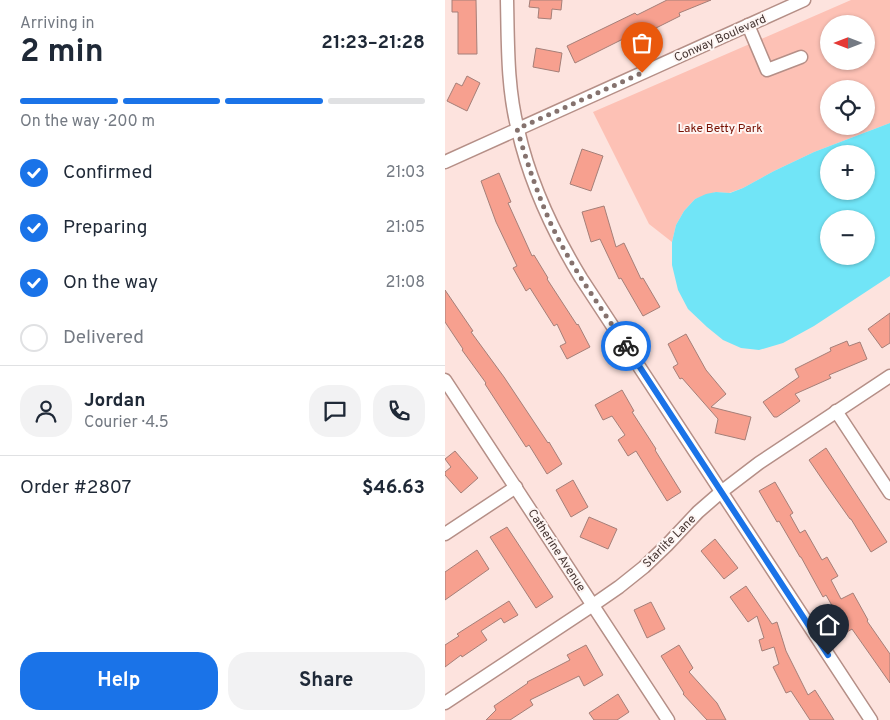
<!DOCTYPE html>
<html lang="en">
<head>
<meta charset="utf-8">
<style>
  body { margin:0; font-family:Overpass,sans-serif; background:#f2f2f3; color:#1f2937; height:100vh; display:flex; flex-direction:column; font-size:19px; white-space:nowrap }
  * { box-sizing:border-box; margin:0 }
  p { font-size:16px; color:#747a83 }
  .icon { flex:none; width:28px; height:28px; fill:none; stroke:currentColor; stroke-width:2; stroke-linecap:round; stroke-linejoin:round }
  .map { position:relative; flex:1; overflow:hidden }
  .panel { display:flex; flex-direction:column; background:#fff; width:445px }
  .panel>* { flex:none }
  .needle { width:32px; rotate:270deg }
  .fabs { position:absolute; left:375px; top:15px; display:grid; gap:10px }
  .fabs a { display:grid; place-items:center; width:55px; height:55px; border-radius:50%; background:#fff; box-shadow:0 1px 4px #0004; font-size:25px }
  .pin { position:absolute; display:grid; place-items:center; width:42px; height:42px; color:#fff; margin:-51px -21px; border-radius:50% 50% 50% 0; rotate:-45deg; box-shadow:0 0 5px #0007 }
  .pin .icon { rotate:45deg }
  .courier { position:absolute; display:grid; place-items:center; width:50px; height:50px; margin:-25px; border:4px solid #1a73e8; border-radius:50%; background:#fff; color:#222; box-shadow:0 1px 6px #0007 }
  .headline em { font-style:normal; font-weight:700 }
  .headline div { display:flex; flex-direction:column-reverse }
  .headline { display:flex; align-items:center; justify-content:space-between; height:85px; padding:0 20px }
  h1 { font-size:32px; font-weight:700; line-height:38px }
  .bar { display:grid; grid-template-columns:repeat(4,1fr); gap:8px 5px; align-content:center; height:60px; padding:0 20px }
  .bar i { height:6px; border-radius:4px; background:#e0e1e3 }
  .bar .current { background:#1a73e8 }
  .bar p { grid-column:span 4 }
  .line { display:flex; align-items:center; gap:12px; padding:0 20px; border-top:1px solid #e0e1e3 }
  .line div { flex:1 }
  .round { display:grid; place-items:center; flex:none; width:52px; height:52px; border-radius:20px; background:#f2f2f3 }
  ol { padding:0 20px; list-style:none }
  li { display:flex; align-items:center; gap:15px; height:55px }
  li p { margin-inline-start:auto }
  li .icon { padding:5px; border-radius:50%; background:#1a73e8; color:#fff; stroke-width:4 }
  li:last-child { color:#747a83 }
  li i { width:28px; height:28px; border:2px solid #e0e1e3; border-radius:50% }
  .cta { display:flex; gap:10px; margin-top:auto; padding:10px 20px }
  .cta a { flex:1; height:58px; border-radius:20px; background:#1a73e8; color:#fff; font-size:20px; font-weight:700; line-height:58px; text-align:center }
  .cta a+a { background:#f2f2f3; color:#1f2937 }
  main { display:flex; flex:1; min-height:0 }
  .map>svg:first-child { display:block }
</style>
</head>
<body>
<main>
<section class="panel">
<div class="headline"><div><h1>2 min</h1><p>Arriving in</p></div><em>21:23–21:28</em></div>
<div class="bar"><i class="current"></i><i class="current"></i><i class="current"></i><i></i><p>On the way · 200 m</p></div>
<ol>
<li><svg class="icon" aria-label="check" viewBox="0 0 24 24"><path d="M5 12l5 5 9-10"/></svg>Confirmed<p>21:03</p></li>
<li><svg class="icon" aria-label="check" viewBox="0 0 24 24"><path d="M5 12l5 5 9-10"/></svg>Preparing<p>21:05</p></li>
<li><svg class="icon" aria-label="check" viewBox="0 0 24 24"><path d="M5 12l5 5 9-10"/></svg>On the way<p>21:08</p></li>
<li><i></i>Delivered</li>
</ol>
<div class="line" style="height:90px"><a class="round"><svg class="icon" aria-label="person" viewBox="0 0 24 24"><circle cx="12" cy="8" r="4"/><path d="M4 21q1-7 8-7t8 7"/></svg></a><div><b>Jordan</b><p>Courier · 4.5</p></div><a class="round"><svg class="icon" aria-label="chat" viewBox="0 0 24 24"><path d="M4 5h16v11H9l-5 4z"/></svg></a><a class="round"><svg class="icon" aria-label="phone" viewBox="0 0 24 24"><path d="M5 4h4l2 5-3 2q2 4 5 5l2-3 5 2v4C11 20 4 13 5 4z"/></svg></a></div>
<div class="line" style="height:65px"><div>Order #2807</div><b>$46.63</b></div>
<div class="cta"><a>Help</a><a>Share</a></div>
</section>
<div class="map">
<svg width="445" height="720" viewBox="0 0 445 720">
  <rect width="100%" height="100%" fill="#fde3de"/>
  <path fill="#fdc1b5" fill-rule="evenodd" d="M406,0H445V123L369,152L329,171L298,188L284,193L271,192L250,199L239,211L231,225L227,242L204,224L148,112ZM384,24H421V61H384ZM384,89H421V126H384Z"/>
  <path fill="#71e5f7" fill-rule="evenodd" d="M445,123V276L369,326L338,343L314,350L296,348L278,340L262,327L243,309L233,290L227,265V242L231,225L239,211L250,199L261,194L271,192L285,193L298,188L329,171L369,152ZM384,154H421V191H384ZM384,219H421V256H384Z"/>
  <g fill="#f7a08f" stroke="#a57f78">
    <path d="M7,0H31L32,54H13V12H7Z"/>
    <path d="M85,0H117L116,10L107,9L106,19L93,18L94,8L84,7Z"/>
    <path d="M222,0H266L234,13L235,16L207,30L204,26L130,63L122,46L190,13L192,15Z"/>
    <path d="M91,48L117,53L114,72L88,67Z"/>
    <path d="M22,76L35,83L22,111L2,101L11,83L17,86Z"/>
    <path d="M137,149L158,156L146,191L125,184Z"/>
    <path d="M54,173L66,202L63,203L87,256L89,255L103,278L102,279L132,325L133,324L145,347L122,359L115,346L121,343L112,324L109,326L85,288L81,291L68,268L72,266L51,222L36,181Z"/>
    <path d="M159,206L171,247L179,243L196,279L198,278L215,307L198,316L176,278L174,279L155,239L146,242L137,212Z"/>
    <path d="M0,290L28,331L26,332L59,377L103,443L104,442L117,464L102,474L84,445L81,447L40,384L41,383L17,350L18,349L0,322Z"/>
    <path d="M445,313V343L437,348L423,329Z"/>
    <path d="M241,334L261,370L281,394L266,407L306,417L300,440L270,433L273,419L237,378L235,379L228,367L233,364L223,344Z"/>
    <path d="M402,341L404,346L415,342L422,359L384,375L386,378L350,394L355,401L332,417H329L318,402L354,377L350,369L386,351L385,348Z"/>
    <path d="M177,390L189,411L187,412L211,449L210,450L236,492L222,501L191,451L183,456L173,440L180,435L167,416L158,420L150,405Z"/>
    <path d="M381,448L442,542L426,552L406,519H405L381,485L364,460Z"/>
    <path d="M10,451L33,478L16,493L0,475V472L6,467L0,459Z"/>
    <path d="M128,480L143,507L126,517L111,490Z"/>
    <path d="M330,482L348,513L345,515L355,533L360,530L377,560L382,557L393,576L386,580L396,599L408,593L423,620L422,621L445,654V683L407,629L402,632L381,595L378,597L356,557H355L334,521L332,522L314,491Z"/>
    <path d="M144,517L172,529L163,549L135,537Z"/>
    <path d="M62,527L108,597L91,608L45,537Z"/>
    <path d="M270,539L293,568L279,579L256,551Z"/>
    <path d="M32,550L44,569L0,600V572Z"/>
    <path d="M301,586L327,624L332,622L341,651L363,695L370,690L389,720H365L346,691L341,693L328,667L334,664L329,647L317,651L314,640L319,638L312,616L303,622L285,597Z"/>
    <path d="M64,601L73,615L59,623L56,618L36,631L42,640L17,657L16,655L0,667V645L14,636L12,634Z"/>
    <path d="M206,602L220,629L202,638L189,610Z"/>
    <path d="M141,645L158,675L139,686L134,676L85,700L88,705L65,720H41L51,710L49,706L83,683L82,682L125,660L122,655Z"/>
    <path d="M234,645L248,668L244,672L272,703L281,720H262L238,694L239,693L216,656Z"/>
    <path d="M173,694L184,712L172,720H149L144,713Z"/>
  </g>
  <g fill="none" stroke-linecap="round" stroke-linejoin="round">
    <g stroke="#b58f87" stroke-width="15">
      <g id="minor">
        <path d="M62,0C63,43 62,88 73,130C85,183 108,232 136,278L426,720"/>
        <path d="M303,25L322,70L356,57"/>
        <path d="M0,162L359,0"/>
        <path d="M0,380L223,720"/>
        <path d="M391,411L445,493"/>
        <path d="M0,534L71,487"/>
        <path d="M0,703L148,605L174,587L199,567L222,545L253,512L276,492L314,463L445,376"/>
      </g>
    </g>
    <use href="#minor" stroke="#fff" stroke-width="12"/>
  </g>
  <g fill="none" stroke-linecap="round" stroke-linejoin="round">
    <path stroke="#85726e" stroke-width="5" stroke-dasharray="0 9" d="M181,346C155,306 126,267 106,224C92,193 82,162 72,129L197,73"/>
    <path stroke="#1a73e8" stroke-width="6" d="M181,346L383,655"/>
  </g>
  <g text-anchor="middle" stroke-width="4" stroke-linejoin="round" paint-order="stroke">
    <g font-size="12" fill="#453532" stroke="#fef5f3">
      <text transform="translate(275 38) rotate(-24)" y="4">Conway Boulevard</text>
      <text transform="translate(224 541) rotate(-45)" y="4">Starlite Lane</text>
      <text transform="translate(112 550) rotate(57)" y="4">Catherine Avenue</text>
    </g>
    <g font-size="12" fill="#771103" stroke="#fef5f3">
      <text x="275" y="132">Lake Betty Park</text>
    </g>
  </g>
</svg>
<div class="fabs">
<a><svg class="needle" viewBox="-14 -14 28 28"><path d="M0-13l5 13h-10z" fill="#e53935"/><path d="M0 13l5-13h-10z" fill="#747a83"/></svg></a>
<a><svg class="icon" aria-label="locate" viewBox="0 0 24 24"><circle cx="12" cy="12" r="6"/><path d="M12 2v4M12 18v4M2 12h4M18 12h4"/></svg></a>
<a>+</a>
<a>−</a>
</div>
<div class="pin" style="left:197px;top:73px;background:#ea580c"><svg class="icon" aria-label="bag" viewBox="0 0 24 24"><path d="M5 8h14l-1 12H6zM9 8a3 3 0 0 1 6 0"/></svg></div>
<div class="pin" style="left:383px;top:655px;background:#1f2937"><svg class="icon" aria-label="home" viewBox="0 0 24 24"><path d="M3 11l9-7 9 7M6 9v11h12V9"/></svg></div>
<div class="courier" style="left:181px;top:346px"><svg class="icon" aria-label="bike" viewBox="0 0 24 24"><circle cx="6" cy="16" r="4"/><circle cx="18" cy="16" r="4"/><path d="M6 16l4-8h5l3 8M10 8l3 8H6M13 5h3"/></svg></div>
</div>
</main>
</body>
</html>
